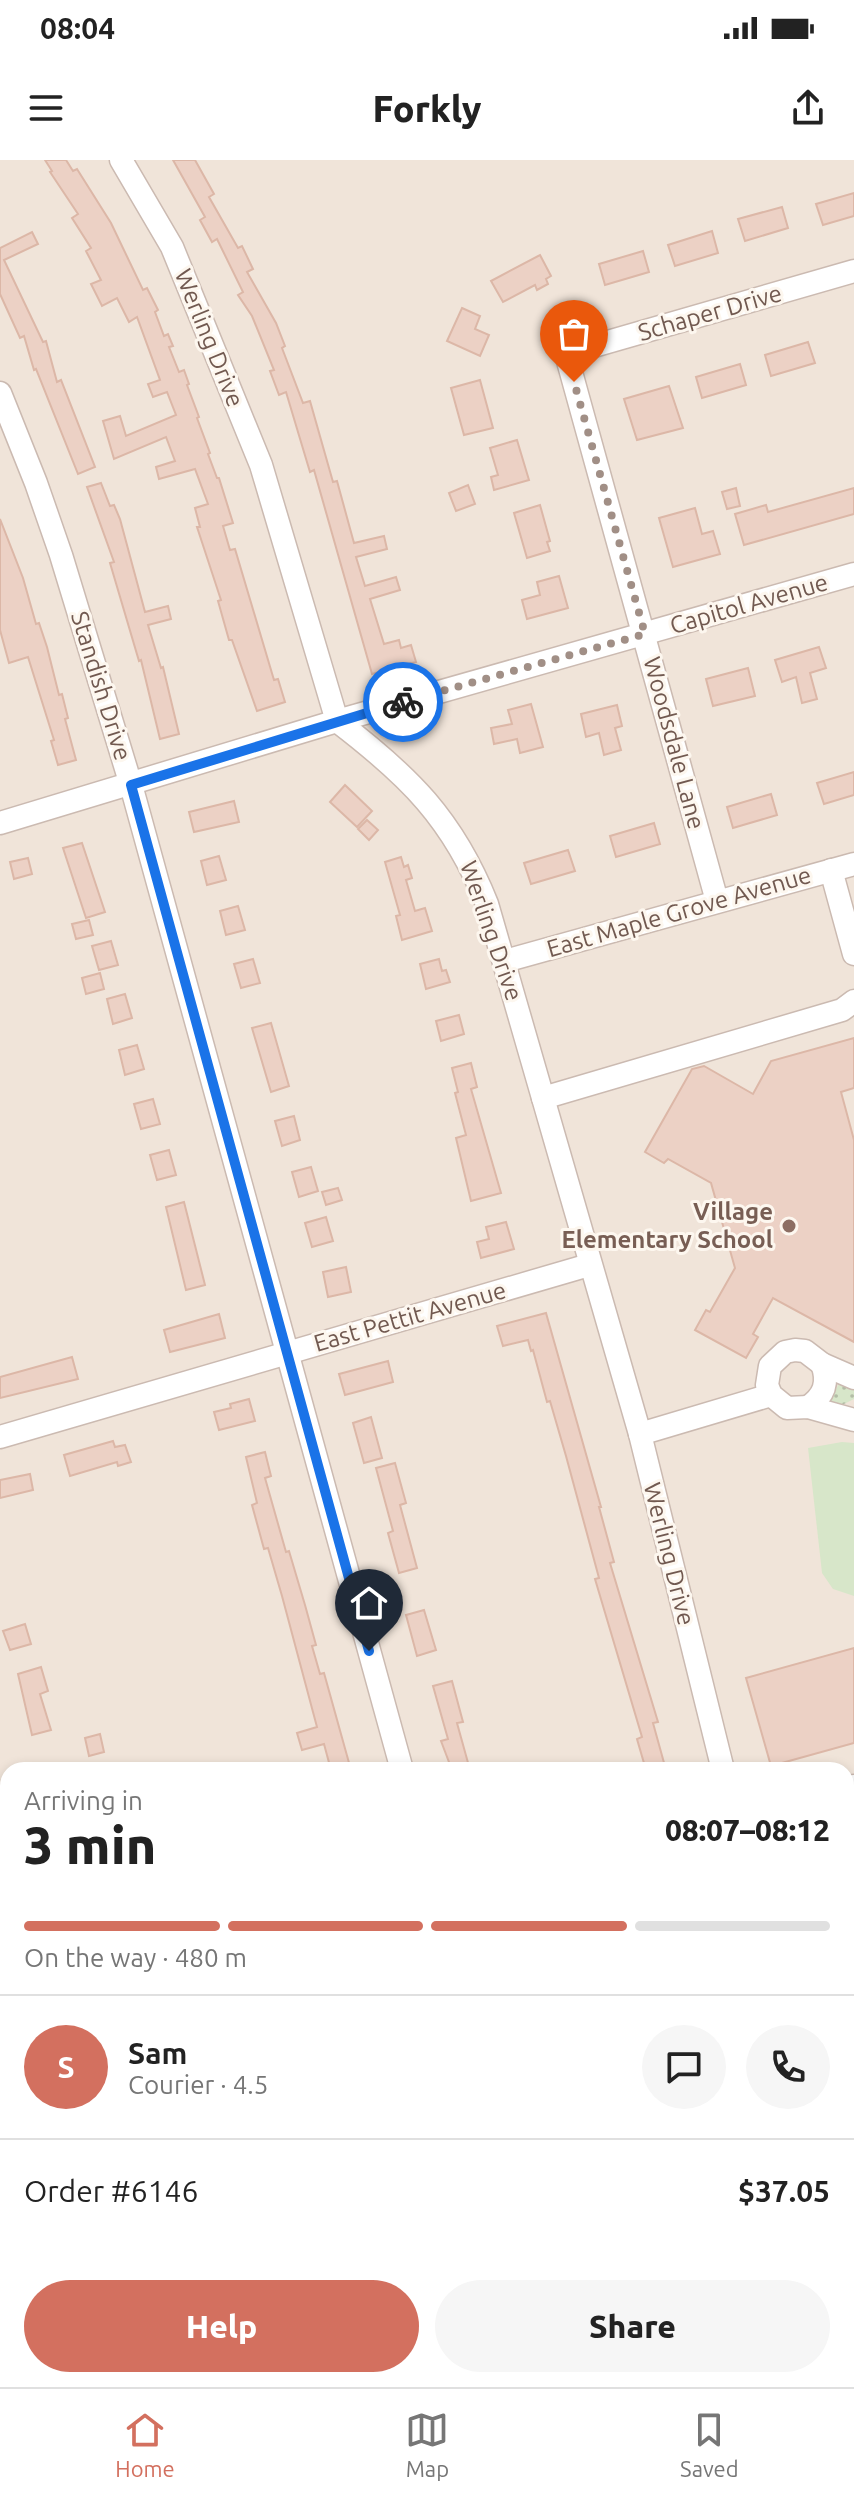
<!DOCTYPE html>
<html lang="en">
<head>
<meta charset="utf-8">
<style>
  body { margin:0; font-family:Ubuntu,sans-serif; background:#f6f6f6; color:#222; height:100vh; display:flex; flex-direction:column; font-size:30px; white-space:nowrap }
  * { box-sizing:border-box; margin:0 }
  p { font-size:26px; color:#767676 }
  .icon { flex:none; width:44px; height:44px; fill:none; stroke:currentColor; stroke-width:2; stroke-linecap:round; stroke-linejoin:round }
  .map { position:relative; flex:1; overflow:hidden }
  .drawer { position:absolute; left:0px; top:1602px; width:854px; height:626px; display:flex; flex-direction:column; background:#fff; border-radius:24px 24px 0 0; box-shadow:0 4px 12px #0003 }
  .drawer>* { flex:none }
  .pin { position:absolute; display:grid; place-items:center; width:68px; height:68px; color:#fff; margin:-82px -34px; border-radius:50% 50% 50% 0; rotate:-45deg; box-shadow:0 0 8px #0007 }
  .pin .icon { rotate:45deg }
  .courier { position:absolute; display:grid; place-items:center; width:80px; height:80px; margin:-40px; border:6px solid #1a73e8; border-radius:50%; background:#fff; color:#222; box-shadow:0 2px 10px #0007 }
  .headline em { font-style:normal; font-weight:800 }
  .headline div { display:flex; flex-direction:column-reverse }
  .headline { display:flex; align-items:center; justify-content:space-between; height:136px; padding:0 24px }
  h1 { font-size:52px; font-weight:800; line-height:60px }
  .bar { display:grid; grid-template-columns:repeat(4,1fr); gap:12px 8px; align-content:center; height:96px; padding:0 24px }
  .bar i { height:10px; border-radius:6px; background:#e0e0e0 }
  .bar .selected { background:#d3705f }
  .bar p { grid-column:span 4 }
  .line { display:flex; align-items:center; gap:20px; padding:0 24px; border-top:2px solid #e0e0e0 }
  .line div { flex:1 }
  .round { display:grid; place-items:center; flex:none; width:84px; height:84px; border-radius:42px; background:#f6f6f6 }
  .cta { display:flex; gap:16px; margin-top:auto; padding:16px 24px }
  .cta a { flex:1; height:92px; border-radius:48px; background:#d3705f; color:#fff; font-size:32px; font-weight:800; line-height:92px; text-align:center }
  .cta a+a { background:#f6f6f6; color:#222 }
  .status { display:flex; justify-content:space-between; align-items:center; height:56px; padding:0 40px; background:#fff; direction:ltr }
  .status svg { height:22px; fill:currentColor }
  header { display:flex; justify-content:space-between; align-items:center; height:104px; padding:0 24px; background:#fff; font-size:36px; font-weight:800 }
  .tab-bar { display:flex; justify-content:space-around; align-items:center; height:112px; border-top:2px solid #e0e0e0; background:#fff; font-size:22px; color:#767676 }
  .tab-bar a { display:grid; justify-items:center; gap:4px }
  .tab-bar .selected { color:#d3705f }
  .map>svg:first-child { display:block }
</style>
</head>
<body>
<div class="status"><b>08:04</b><svg viewBox="0 0 49 12"><path d="M0 12V9h3v3zM5 12V6h3v6zM10 12V3h3v9zM15 12V0h3v12zM26 1h20v11H26zM47 4h2v5h-2z"/></svg></div>
<header><svg class="icon" aria-label="menu" viewBox="0 0 24 24"><path d="M4 6h16M4 12h16M4 18h16"/></svg>Forkly<svg class="icon" aria-label="share" viewBox="0 0 24 24"><path d="M12 15V3M7 8l5-5 5 5M5 13v7h14v-7"/></svg></header>
<div class="map">
<svg width="854" height="2227" viewBox="0 0 854 2227">
  <defs>
    <pattern id="grass-dots" width="8" height="8" patternUnits="userSpaceOnUse" patternTransform="scale(2)"><rect width="8" height="8" fill="#d7e6c9"/><path d="M2 2h.1M6 6h.1" fill="none" stroke="#b3bda6" stroke-width="1.8" stroke-linecap="round"/></pattern>
  </defs>
  <rect width="100%" height="100%" fill="#faf2ea"/>
  <path fill="#f0e4d9" fill-rule="evenodd" d="M0,0H854V2227H0ZM8,1610H846V2220H8Z"/>
  <path fill="url(#grass-dots)" d="M840,1221L854,1223V1239L838,1247L831,1244V1240Z"/>
  <path fill="#d7e6c9" d="M842,1282L854,1283V1436L833,1429L822,1413L808,1288Z"/>
  <g fill="#ecd1c5" stroke="#dcb7a7" stroke-width="2">
    <path d="M45,0H66L73,11L77,9L111,63L143,130L147,128L158,150L155,152L164,176L168,174L173,186L169,187L179,212L184,210L189,224L187,225L199,257L197,258L210,293L208,294L217,318H219L233,363L223,366L230,390L235,389L274,520L278,519L285,542L257,551L232,480H229L218,441L221,440L197,367H200L195,348L208,344L195,309L159,319L156,307L175,301L166,277L114,299L103,261L120,256L126,276L176,255L167,232L153,237L148,224L160,220L137,157L129,162L117,138L102,146L91,124L101,120L86,91L91,88L72,58L78,54L50,12L52,11Z"/>
    <path d="M173,0H195L214,34L209,37L238,88L242,86L253,109L247,112L276,163L285,186L282,188L303,243L310,241L333,322L337,321L354,383L384,376L387,389L356,397L365,426L396,417L400,430L370,439L384,484L399,480L401,488L411,485L416,502L372,514L314,310L310,312L286,232L279,235L270,211L274,210L252,156L238,135L243,132L217,79L212,82L200,60L205,57Z"/>
    <path d="M854,33V56L823,65L816,44Z"/>
    <path d="M782,47L788,68L745,81L738,59Z"/>
    <path d="M712,71L718,93L675,106L668,85Z"/>
    <path d="M32,72L38,84L4,100L43,182L46,181L57,222L61,220L95,307L78,314L36,209L34,210L24,176L20,178L0,134V88Z"/>
    <path d="M643,91L649,112L605,125L599,104Z"/>
    <path d="M540,95L551,116L546,119L548,124L537,130L535,125L503,142L491,121Z"/>
    <path d="M462,148L480,156L475,169L489,175L480,196L447,181Z"/>
    <path d="M808,182L815,203L771,216L765,195Z"/>
    <path d="M740,204L746,225L702,238L696,217Z"/>
    <path d="M480,220L493,268L464,275L451,228Z"/>
    <path d="M669,226L683,268L637,280L624,239Z"/>
    <path d="M517,280L529,320L494,330L491,317L498,315L490,288Z"/>
    <path d="M101,323L110,346L114,345L120,359L145,452L168,446L171,459L148,465L161,508L163,507L179,574L160,579L141,500L139,501L110,403L114,402L87,327Z"/>
    <path d="M468,325L475,344L456,351L449,333Z"/>
    <path d="M736,328L740,346L727,349L722,332Z"/>
    <path d="M854,328V354L744,385L735,354L766,345L768,352Z"/>
    <path d="M540,345L550,381L547,382L550,391L527,398L514,353Z"/>
    <path d="M695,348L702,374L713,371L720,394L673,407L659,358Z"/>
    <path d="M0,359L23,418L36,464L39,463L47,487L59,535L62,534L68,558L65,559L76,600L58,605L51,581L54,580L28,497L9,503L0,470Z"/>
    <path d="M559,416L568,448L527,459L522,440L540,435L537,422Z"/>
    <path d="M819,487L826,508L810,513L817,539L802,543L796,517L782,522L775,500Z"/>
    <path d="M748,508L755,536L713,546L706,519Z"/>
    <path d="M531,544L543,587L520,593L517,579L494,584L491,568L512,564L508,550Z"/>
    <path d="M617,545L622,566L615,568L621,590L604,595L599,573L586,577L581,554Z"/>
    <path d="M854,612V635L824,644L817,623Z"/>
    <path d="M345,625L372,651L357,667L330,642Z"/>
    <path d="M771,634L777,655L733,668L727,647Z"/>
    <path d="M234,641L239,662L194,672L189,652Z"/>
    <path d="M367,660L378,670L369,680L358,669Z"/>
    <path d="M654,663L660,684L616,697L610,676Z"/>
    <path d="M82,683L105,752L86,758L63,688Z"/>
    <path d="M568,690L575,711L531,724L524,703Z"/>
    <path d="M219,696L226,720L207,725L201,701Z"/>
    <path d="M401,697L404,707L408,705L412,718L406,720L415,751L425,748L432,771L402,780L396,756L400,755L385,702Z"/>
    <path d="M28,698L32,714L14,719L10,702Z"/>
    <path d="M238,746L245,770L226,775L220,751Z"/>
    <path d="M89,760L93,775L76,779L72,764Z"/>
    <path d="M111,781L118,805L99,810L92,786Z"/>
    <path d="M253,799L260,823L241,828L234,804Z"/>
    <path d="M439,799L442,811L446,810L450,822L426,829L420,804Z"/>
    <path d="M100,813L104,829L86,834L82,818Z"/>
    <path d="M125,834L132,858L113,864L107,839Z"/>
    <path d="M459,855L464,874L441,881L436,861Z"/>
    <path d="M271,863L289,926L271,932L252,868Z"/>
    <path d="M854,878V928L841,932L854,980V1182L773,1138L753,1174L758,1177L746,1198L695,1170L706,1150L710,1152L735,1108L711,1023L668,999L664,1003L645,992L692,909L704,906L753,934L771,901Z"/>
    <path d="M137,885L144,909L125,915L119,890Z"/>
    <path d="M471,903L477,927L471,929L501,1033L471,1041L456,978L466,975L455,933L458,932L452,908Z"/>
    <path d="M153,939L160,964L141,969L134,944Z"/>
    <path d="M294,956L300,980L282,986L275,961Z"/>
    <path d="M169,990L176,1015L157,1020L150,995Z"/>
    <path d="M311,1007L318,1031L299,1037L292,1012Z"/>
    <path d="M338,1028L342,1040L326,1045L322,1032Z"/>
    <path d="M184,1042L205,1125L186,1130L166,1047Z"/>
    <path d="M326,1057L333,1081L312,1087L305,1063Z"/>
    <path d="M506,1062L514,1089L481,1098L477,1082L489,1079L486,1067Z"/>
    <path d="M346,1107L351,1132L328,1137L323,1112Z"/>
    <path d="M546,1153L601,1347H599L614,1402L610,1403L658,1562L653,1563L666,1610H646L637,1579L642,1577L595,1419L599,1418L566,1296L550,1241L547,1242L533,1190L531,1191L528,1180L503,1186L497,1166Z"/>
    <path d="M219,1154L225,1178L170,1192L164,1170Z"/>
    <path d="M72,1197L78,1219L0,1238V1217Z"/>
    <path d="M388,1201L393,1222L345,1235L339,1214Z"/>
    <path d="M249,1239L255,1261L219,1270L214,1252L231,1248L230,1244Z"/>
    <path d="M371,1257L382,1298L364,1303L353,1263Z"/>
    <path d="M113,1281L115,1287L125,1285L131,1302L118,1306L117,1302L70,1316L64,1295Z"/>
    <path d="M265,1292L271,1316L265,1318L286,1392L289,1391L305,1445L316,1485L312,1486L320,1514L324,1513L351,1610H331L324,1584L302,1590L297,1573L317,1567L282,1436L268,1388L264,1389L252,1345L257,1343L246,1297Z"/>
    <path d="M395,1303L406,1343L400,1345L417,1408L399,1413L388,1373L393,1371L376,1308Z"/>
    <path d="M30,1314L33,1330L0,1338V1320Z"/>
    <path d="M424,1450L436,1490L417,1496L406,1455Z"/>
    <path d="M25,1464L31,1484L10,1490L3,1471Z"/>
    <path d="M854,1488V1583L771,1606L746,1518Z"/>
    <path d="M41,1507L48,1531L40,1534L51,1570L32,1575L18,1514Z"/>
    <path d="M452,1521L463,1562L457,1563L470,1610H452L441,1581L448,1579L433,1526Z"/>
    <path d="M100,1574L104,1592L89,1596L85,1578Z"/>
  </g>
  <g fill="none" stroke-linecap="round" stroke-linejoin="round">
    <g stroke="#cbbab1" stroke-width="25">
      <g id="minor">
        <path d="M121,0L172,87L261,305L337,561C409,616 453,659 487,744L640,1274L723,1610"/>
        <path d="M0,233L36,323L61,395L131,625L402,1610"/>
        <path d="M0,663L337,561L854,414"/>
        <path d="M831,710L854,794"/>
        <path d="M717,741L566,194L854,111"/>
        <path d="M505,801L854,704"/>
        <path d="M543,938L842,850L854,841"/>
        <path d="M854,1218L822,1204L805,1191L795,1190L785,1192L770,1206L767,1225L771,1235L787,1248L808,1247L854,1260"/>
        <path d="M808,1247C824,1236 829,1223 822,1204"/>
        <path d="M640,1274L771,1235"/>
        <path d="M0,1277L589,1105"/>
        <path d="M846,1628L854,1626"/>
        <path d="M0,1670L8,1699"/>
        <path d="M0,1900L8,1898"/>
        <path d="M846,2069L854,2099"/>
        <path d="M154,2220L156,2227"/>
        <path d="M571,2220L573,2227"/>
      </g>
    </g>
    <use href="#minor" stroke="#fff" stroke-width="22"/>
  </g>
  <g fill="none" stroke-linecap="round" stroke-linejoin="round">
    <path stroke="#a18f86" stroke-width="8" stroke-dasharray="0 14.4" d="M403,542L645,474L574,222"/>
    <path stroke="#1a73e8" stroke-width="10" d="M369,1491L131,625L403,542"/>
  </g>
  <circle fill="#8d6e63" stroke="#fdf7ef" stroke-width="3" cx="789" cy="1066" r="8"/>
  <g text-anchor="middle" stroke-width="6" stroke-linejoin="round" paint-order="stroke">
    <g font-size="24" fill="#715950" stroke="#fdf7ef">
      <text transform="translate(710 153) rotate(-16)" y="8">Schaper Drive</text>
      <text transform="translate(209 178) rotate(68)" y="8">Werling Drive</text>
      <text transform="translate(749 444) rotate(-16)" y="8">Capitol Avenue</text>
      <text transform="translate(101 526) rotate(73)" y="8">Standish Drive</text>
      <text transform="translate(674 583) rotate(75)" y="8">Woodsdale Lane</text>
      <text transform="translate(679 752) rotate(-16)" y="8">East Maple Grove Avenue</text>
      <text transform="translate(491 771) rotate(71)" y="8">Werling Drive</text>
      <text transform="translate(410 1157) rotate(-16)" y="8">East Pettit Avenue</text>
      <text transform="translate(669 1394) rotate(76)" y="8">Werling Drive</text>
    </g>
    <g font-size="24" font-weight="bold" fill="#785e54" stroke="#fdf7ef" text-anchor="end">
      <text x="773" y="1060">Village<tspan x="773" dy="28">Elementary School</tspan></text>
    </g>
  </g>
</svg>
<div class="pin" style="left:574px;top:222px;background:#ea580c"><svg class="icon" aria-label="bag" viewBox="0 0 24 24"><path d="M5 8h14l-1 12H6zM9 8a3 3 0 0 1 6 0"/></svg></div>
<div class="pin" style="left:369px;top:1491px;background:#1f2937"><svg class="icon" aria-label="home" viewBox="0 0 24 24"><path d="M3 11l9-7 9 7M6 9v11h12V9"/></svg></div>
<div class="courier" style="left:403px;top:542px"><svg class="icon" aria-label="bike" viewBox="0 0 24 24"><circle cx="6" cy="16" r="4"/><circle cx="18" cy="16" r="4"/><path d="M6 16l4-8h5l3 8M10 8l3 8H6M13 5h3"/></svg></div>
<section class="drawer">
<div class="headline"><div><h1>3 min</h1><p>Arriving in</p></div><em>08:07–08:12</em></div>
<div class="bar"><i class="selected"></i><i class="selected"></i><i class="selected"></i><i></i><p>On the way · 480 m</p></div>
<div class="line" style="height:144px"><b class="round" style="background:#d3705f;color:#fff">S</b><div><b>Sam</b><p>Courier · 4.5</p></div><a class="round"><svg class="icon" aria-label="chat" viewBox="0 0 24 24"><path d="M4 5h16v11H9l-5 4z"/></svg></a><a class="round"><svg class="icon" aria-label="phone" viewBox="0 0 24 24"><path d="M5 4h4l2 5-3 2q2 4 5 5l2-3 5 2v4C11 20 4 13 5 4z"/></svg></a></div>
<div class="line" style="height:104px"><div>Order #6146</div><b>$37.05</b></div>
<div class="cta"><a>Help</a><a>Share</a></div>
</section>
</div>
<nav class="tab-bar">
<a class="selected"><svg class="icon" aria-label="home" viewBox="0 0 24 24"><path d="M3 11l9-7 9 7M6 9v11h12V9"/></svg>Home</a>
<a><svg class="icon" aria-label="map" viewBox="0 0 24 24"><path d="M3 6l6-2 6 2 6-2v14l-6 2-6-2-6 2zM9 4v14M15 6v14"/></svg>Map</a>
<a><svg class="icon" aria-label="saved" viewBox="0 0 24 24"><path d="M7 4h10v16l-5-4-5 4z"/></svg>Saved</a>
</nav>
</body>
</html>
